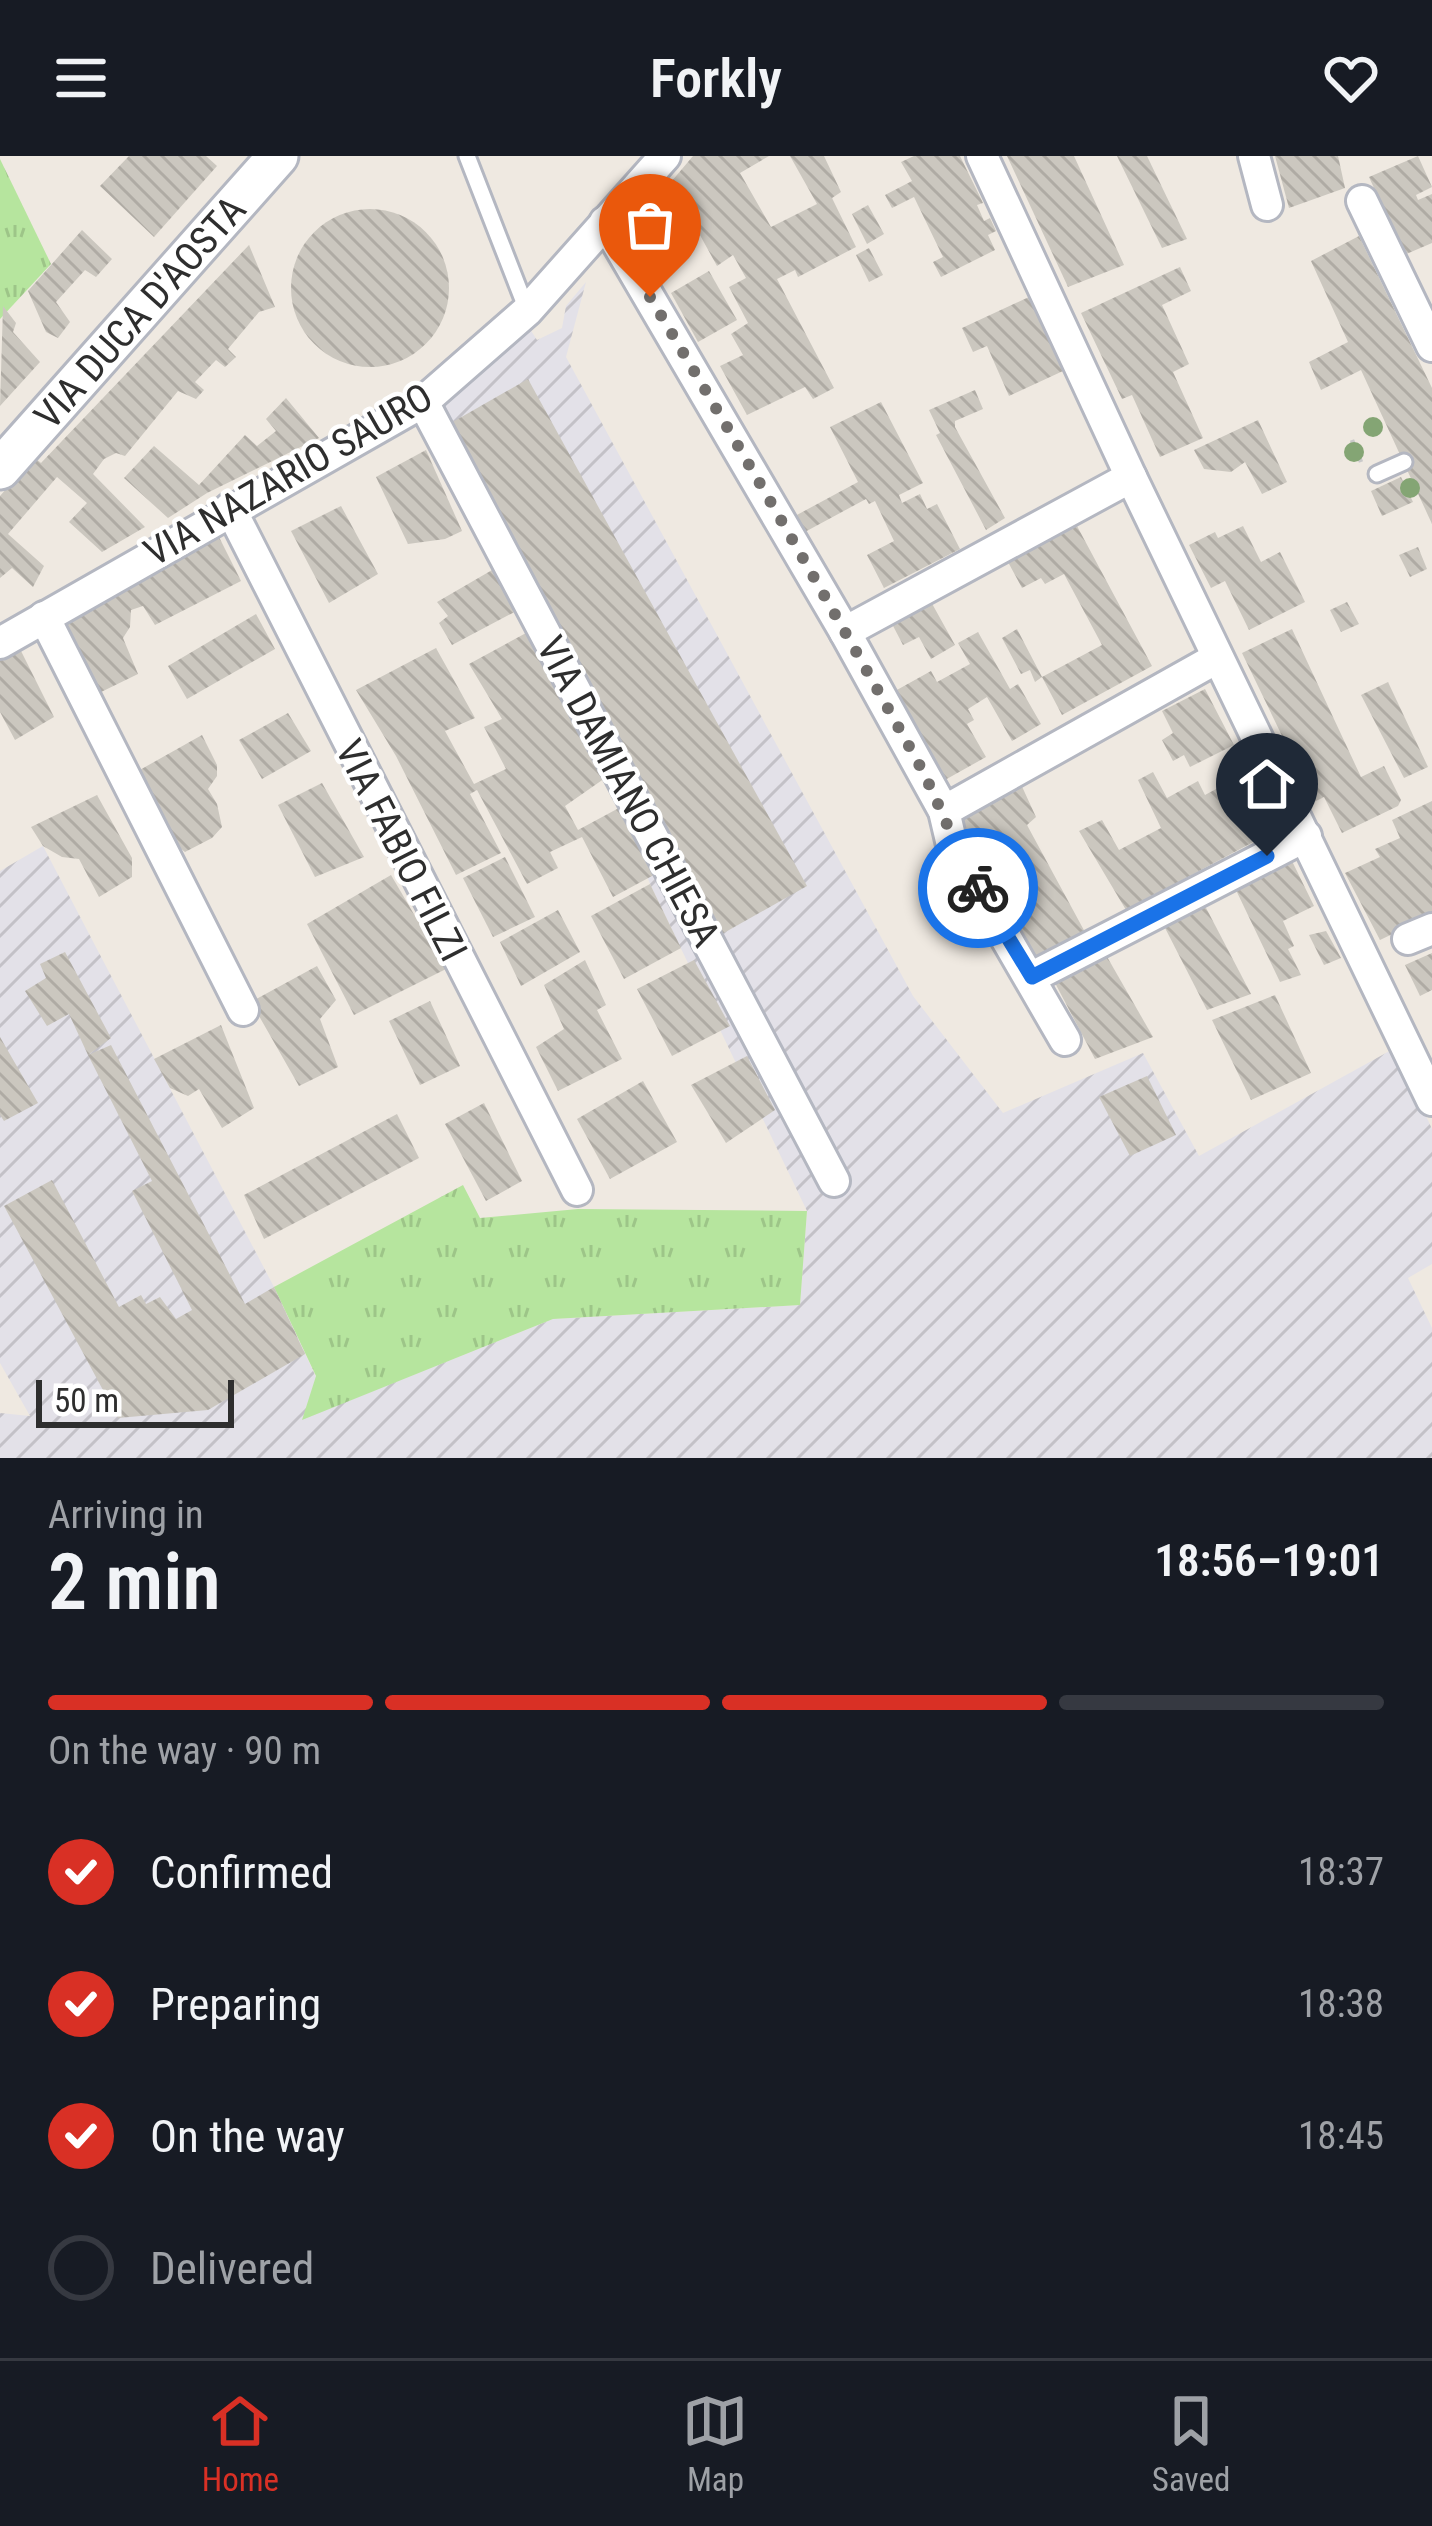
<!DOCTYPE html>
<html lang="en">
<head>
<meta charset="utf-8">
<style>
  body { margin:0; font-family:"Roboto Condensed",sans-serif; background:#20242c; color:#f1f3f6; height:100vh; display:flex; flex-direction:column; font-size:45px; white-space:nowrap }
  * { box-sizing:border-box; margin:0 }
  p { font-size:39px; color:#9ea1a6 }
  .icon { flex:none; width:66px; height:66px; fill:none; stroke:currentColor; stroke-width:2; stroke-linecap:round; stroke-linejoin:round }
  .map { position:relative; height:1302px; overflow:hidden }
  .side { display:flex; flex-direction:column; background:#171b24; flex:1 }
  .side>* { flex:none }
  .scale { position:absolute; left:36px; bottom:30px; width:198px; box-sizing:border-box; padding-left:12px; border:6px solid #2e2e2e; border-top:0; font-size:33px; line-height:42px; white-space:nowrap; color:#2e2e2e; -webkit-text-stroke:9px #fff; paint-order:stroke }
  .pin { position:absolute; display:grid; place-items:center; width:102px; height:102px; color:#fff; margin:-123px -51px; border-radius:50% 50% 50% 0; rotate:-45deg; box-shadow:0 0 12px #0007 }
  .pin .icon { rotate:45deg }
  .courier { position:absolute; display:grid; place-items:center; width:120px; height:120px; margin:-60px; border:9px solid #1a73e8; border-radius:50%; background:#fff; color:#222; box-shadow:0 3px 15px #0007 }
  .summary em { font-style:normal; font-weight:600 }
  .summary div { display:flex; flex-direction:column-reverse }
  .summary { display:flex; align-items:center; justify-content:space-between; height:204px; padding:0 48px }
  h1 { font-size:78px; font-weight:600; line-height:90px }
  .bar { display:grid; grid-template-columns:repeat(4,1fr); gap:18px 12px; align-content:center; height:144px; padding:0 48px }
  .bar i { height:15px; border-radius:9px; background:#363941 }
  .bar .active { background:#d93025 }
  .bar p { grid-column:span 4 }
  ol { padding:0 48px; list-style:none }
  li { display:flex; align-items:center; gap:36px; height:132px }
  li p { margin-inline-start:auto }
  li .icon { padding:12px; border-radius:50%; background:#d93025; color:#fff; stroke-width:4 }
  li:last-child { color:#9ea1a6 }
  li i { width:66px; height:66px; border:6px solid #363941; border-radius:50% }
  header { display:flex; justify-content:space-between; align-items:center; height:156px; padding:0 48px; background:#171b24; font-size:54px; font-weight:600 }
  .tab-bar { display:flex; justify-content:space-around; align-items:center; height:168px; border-top:3px solid #363941; background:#171b24; font-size:33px; color:#9ea1a6 }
  .tab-bar a { display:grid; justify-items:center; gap:6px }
  .tab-bar .active { color:#d93025 }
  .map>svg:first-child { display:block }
</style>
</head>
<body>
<header><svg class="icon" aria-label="menu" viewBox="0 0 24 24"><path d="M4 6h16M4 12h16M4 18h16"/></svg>Forkly<svg class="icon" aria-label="heart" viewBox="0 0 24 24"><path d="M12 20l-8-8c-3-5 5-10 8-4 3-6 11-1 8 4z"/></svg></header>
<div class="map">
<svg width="1432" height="1302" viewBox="0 0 1432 1302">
  <defs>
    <pattern id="industrial-furrows" width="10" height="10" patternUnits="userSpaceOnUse" patternTransform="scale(3)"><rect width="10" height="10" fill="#e3e1e8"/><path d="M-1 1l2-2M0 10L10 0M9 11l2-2" fill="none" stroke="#c3c1c7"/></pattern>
    <pattern id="grass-tufts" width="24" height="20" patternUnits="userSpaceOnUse" patternTransform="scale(3)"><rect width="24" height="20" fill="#b6e59e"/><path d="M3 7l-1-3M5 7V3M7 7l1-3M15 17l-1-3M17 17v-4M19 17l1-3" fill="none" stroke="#9dc588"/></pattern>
    <pattern id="building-back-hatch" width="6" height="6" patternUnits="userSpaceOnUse" patternTransform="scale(3)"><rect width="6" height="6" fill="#cbc7bf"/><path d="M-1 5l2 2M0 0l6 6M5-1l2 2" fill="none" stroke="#afaba4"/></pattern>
  </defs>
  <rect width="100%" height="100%" fill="#efe9e1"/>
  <path fill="url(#industrial-furrows)" d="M586,126L566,201L913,840L1003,957L1143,897L1199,1000L1395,892L1432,973V1108L1408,1122L1432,1172V1302H0V1257L30,1260L0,1207V715L43,690L274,1131L316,1221L303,1263L553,1163L800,1149L807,1055L650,728L610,621L418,258L517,153L537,184L562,172L566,150Z"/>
  <g fill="url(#grass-tufts)">
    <path d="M0,3L51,108L0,163Z"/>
    <path d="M463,1029L480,1062L578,1053L807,1055L800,1149L553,1163L302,1264L316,1220L274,1131Z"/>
  </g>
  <g fill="url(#building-back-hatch)">
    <path d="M129,0H206L217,10L154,81L100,30Z"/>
    <path d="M693,0H769L740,17L771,71L817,48L790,0H824L841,36L832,42L856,91L798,121L795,114L777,123L834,232L813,243L805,231L747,259L720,210L743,199L731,178L748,167L729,131L746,122L733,99L717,110L690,61L656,100L638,65Z"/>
    <path d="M914,0H960L983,47L977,49L984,65L990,62L996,75L988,79L995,94L941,121L933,106L943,101L914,41L892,52L885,39L912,25L901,6Z"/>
    <path d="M1007,0H1074L1124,109L1068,131Z"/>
    <path d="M1117,0H1147L1187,83L1162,92Z"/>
    <path d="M1275,0H1338L1345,32L1289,52Z"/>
    <path d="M1418,0L1432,31L1416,39L1418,44L1432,38V87L1404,99L1369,21Z"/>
    <path d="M868,49L884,78L867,88L852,58Z"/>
    <circle cx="370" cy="132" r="79"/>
    <path d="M82,74L112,103L96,121L85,114L56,146L70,166L58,182L46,176L28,135Z"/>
    <path d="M1359,80L1432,232V368L1361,214L1321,234L1309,206L1348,186L1311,105Z"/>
    <path d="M249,89L275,151L259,156L228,193L236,201L225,211L216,204L195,226L204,234L196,243L178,235L125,300L116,297L104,303L93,318L145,371L102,396L69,366L87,347L57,321L8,378L44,410L33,431L12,412L0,422V340L34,301L41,307Z"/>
    <path d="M869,92L883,119L869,126L856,99Z"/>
    <path d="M1180,111L1191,135L1162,149L1189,208L1173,216L1203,282L1160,301L1132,239L1122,243L1081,157Z"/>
    <path d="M709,115L737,164L698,186L671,137Z"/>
    <path d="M1029,141L1063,215L1009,240L987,190L973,196L962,172Z"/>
    <path d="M3,150L16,167L13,176L40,206L0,250Z"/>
    <path d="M528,223L807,730L722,778L451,267Z"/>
    <path d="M975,234L983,253L955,265V271L1005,362L986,374L936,279L940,277L929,254Z"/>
    <path d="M286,242L319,282L207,337L168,362L124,322L154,290L199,329L245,279L257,290L276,275L266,263Z"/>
    <path d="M881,246L923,327L899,339L902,347L920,338L927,353L937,348L960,393L884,432L867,399L894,385L875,345L869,348L866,343L803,377L795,360L858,326L830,271Z"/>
    <path d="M1258,264L1287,326L1262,338L1245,306L1231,316L1204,313L1194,294Z"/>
    <path d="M426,294L462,375L445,383L408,388L376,321Z"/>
    <path d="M1401,321L1413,346L1382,360L1371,335Z"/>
    <path d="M341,350L378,418L329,447L291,375Z"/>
    <path d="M1077,370L1152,510L1062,559L1042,521L1035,526L1030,514L1021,518L1002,482L1017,473L1042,521L1102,489L1064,418L1045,428L1041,422L1022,432L1008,406Z"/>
    <path d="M1243,370L1261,406L1280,396L1305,446L1249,474L1225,425L1211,432L1189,389L1215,376L1218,382Z"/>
    <path d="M219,381L241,425L155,469L143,450L131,454L130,471L123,482L138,518L97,538L52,457L123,431Z"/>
    <path d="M1418,391L1427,413L1410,421L1399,399Z"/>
    <path d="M499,410L522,452L452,489L439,467L448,460L437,446Z"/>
    <path d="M930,444L955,489L931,503L919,481L903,489L891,466Z"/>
    <path d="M1347,446L1359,468L1341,476L1330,454Z"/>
    <path d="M256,458L275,493L187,543L168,510Z"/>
    <path d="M1292,473L1361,621L1384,610L1401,644L1398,650L1342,677L1324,641L1314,646L1242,497Z"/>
    <path d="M978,476L1010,533L1018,528L1041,568L1012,585L987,541L968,553L974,564L967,568L986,601L936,629L886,540L931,515L937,526L970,508L958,487Z"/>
    <path d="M526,477L557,537L565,534L608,620L565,650L578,674L630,646L665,713L613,741L582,681L550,696L558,712L527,728L477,634L470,638L501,697L456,719L396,600L356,534L436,492L475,562L445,575L474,628L506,613L484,571L502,563L469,508Z"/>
    <path d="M13,479L54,561L15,584L0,556V487Z"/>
    <path d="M1388,526L1428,611L1404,622L1361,539Z"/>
    <path d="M1205,533L1234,589L1190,611L1184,599L1173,605L1162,584L1173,577L1162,555Z"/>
    <path d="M288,557L311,595L262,623L239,584Z"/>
    <path d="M202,579L217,609V620L208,633L217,648L222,671L212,682L185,696L170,684L138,615Z"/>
    <path d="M1253,613L1283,670L1126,754L1079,675L1102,664L1119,694L1161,672L1138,624L1153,616L1167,642L1198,625L1205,639Z"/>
    <path d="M1019,624L1036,661L1027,669L1086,778L1040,808L957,656Z"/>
    <path d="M322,627L364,701L315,721L278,649Z"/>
    <path d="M97,639L132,702V721L99,741L79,703L62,701L43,690L31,671Z"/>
    <path d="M1432,645V759L1380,784L1345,717L1380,701L1375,693L1400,682L1392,664Z"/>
    <path d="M505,701L535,761L493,781L463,722Z"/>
    <path d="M1292,705L1314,750L1283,765L1294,790L1288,793L1301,819L1280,826L1235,732Z"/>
    <path d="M391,719L446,813L354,859L307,768Z"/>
    <path d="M650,728L681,792L624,823L591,760Z"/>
    <path d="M1204,748L1251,838L1207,854L1163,768Z"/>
    <path d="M558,754L580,796L521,830L500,786Z"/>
    <path d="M1326,775L1341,802L1324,809L1309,779Z"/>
    <path d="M65,796L111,882L88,899L111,889L245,1148L274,1131L305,1198L208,1254L118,1262L4,1050L52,1024L119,1151L141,1139L146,1148L160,1141L176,1163L192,1154L132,1035L152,1025L88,899L69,858L47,870L25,835L46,822L40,808Z"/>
    <path d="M1432,797V834L1420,840L1405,809Z"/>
    <path d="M1106,799L1153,881L1095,903L1054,825Z"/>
    <path d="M585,804L606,849L597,854L622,903L558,935L536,891L564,873L544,829Z"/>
    <path d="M694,804L730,870L672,900L637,833Z"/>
    <path d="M317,810L336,844L320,863L338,911L299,930L251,846Z"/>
    <path d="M1275,839L1311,917L1251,944L1212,864Z"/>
    <path d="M430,845L460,910L420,929L389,865Z"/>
    <path d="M221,869L254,952L222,972L199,933L188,940L170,932L154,903Z"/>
    <path d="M0,881L38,947L4,965L0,959Z"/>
    <path d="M747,900L775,954L726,987L691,929Z"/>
    <path d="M1147,920L1176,979L1130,1000L1099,941Z"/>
    <path d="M643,925L677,986L610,1023L577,963Z"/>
    <path d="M484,947L522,1025L486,1045L445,968Z"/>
    <path d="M397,958L419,1002L264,1083L244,1039Z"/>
  </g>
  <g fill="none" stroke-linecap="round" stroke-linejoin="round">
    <g stroke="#b4b7c1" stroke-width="21">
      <g id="service">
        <path d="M467,0L527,154"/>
        <path d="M1377,318L1404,306"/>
      </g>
    </g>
    <g stroke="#b4b7c1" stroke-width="36">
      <g id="minor">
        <path d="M982,0L1131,321L1432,944"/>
        <path d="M1254,0L1267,49"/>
        <path d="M1362,45L1432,190"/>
        <path d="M605,66L845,476L944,655L952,689L1065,884"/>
        <path d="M423,246L834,1025"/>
        <path d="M230,352L577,1034"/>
        <path d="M44,461L243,854"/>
        <path d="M845,476L1131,321"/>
        <path d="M0,487L423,246L527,155L665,0"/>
        <path d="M944,655L1217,502"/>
        <path d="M1408,783L1432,773"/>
        <path d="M1032,821L1306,680"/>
      </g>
    </g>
    <g stroke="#b4b7c1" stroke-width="45">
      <g id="tertiary">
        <path id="s1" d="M0,313L278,0"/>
      </g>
    </g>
    <path stroke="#c9c9c9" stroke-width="4.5" stroke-dasharray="9 6" stroke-linecap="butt" d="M1352,284L1361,306"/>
    <use href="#service" stroke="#fff" stroke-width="15"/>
    <use href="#minor" stroke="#fff" stroke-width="30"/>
    <use href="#tertiary" stroke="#fff" stroke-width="39"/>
  </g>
  <g fill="#84a574">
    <circle cx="1373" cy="271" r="10"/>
    <circle cx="1354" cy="296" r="10"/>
    <circle cx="1410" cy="332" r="10"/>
  </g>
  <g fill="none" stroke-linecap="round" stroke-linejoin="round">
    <path stroke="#726f6d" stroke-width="12" stroke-dasharray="0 21.6" d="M650,141C741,293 829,446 915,601C939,644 953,689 978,732"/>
    <path stroke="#1a73e8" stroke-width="15" d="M978,732L1032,821L1267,700"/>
  </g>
  <g text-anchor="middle" stroke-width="9" stroke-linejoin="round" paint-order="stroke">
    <g font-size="39" fill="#2e2e2e" stroke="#fff">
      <text dy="14" stroke="none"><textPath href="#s1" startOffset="210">VIA DUCA D'AOSTA</textPath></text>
      <text transform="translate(288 318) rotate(-30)" y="14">VIA NAZARIO SAURO</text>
      <text transform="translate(629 635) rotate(62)" y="14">VIA DAMIANO CHIESA</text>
      <text transform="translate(402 694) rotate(63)" y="14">VIA FABIO FILZI</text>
    </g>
  </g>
</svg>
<div class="scale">50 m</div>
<div class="pin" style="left:650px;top:141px;background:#ea580c"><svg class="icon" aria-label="bag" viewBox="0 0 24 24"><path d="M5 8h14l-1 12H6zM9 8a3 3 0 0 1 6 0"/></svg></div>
<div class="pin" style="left:1267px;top:700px;background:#1f2937"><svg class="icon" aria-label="home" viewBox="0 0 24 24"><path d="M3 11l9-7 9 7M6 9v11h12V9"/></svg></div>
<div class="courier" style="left:978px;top:732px"><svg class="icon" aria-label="bike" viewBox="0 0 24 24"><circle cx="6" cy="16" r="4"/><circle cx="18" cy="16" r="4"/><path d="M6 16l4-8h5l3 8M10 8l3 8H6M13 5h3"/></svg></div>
</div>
<section class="side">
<div class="summary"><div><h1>2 min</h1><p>Arriving in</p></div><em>18:56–19:01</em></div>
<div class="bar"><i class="active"></i><i class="active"></i><i class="active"></i><i></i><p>On the way · 90 m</p></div>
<ol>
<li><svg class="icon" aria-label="check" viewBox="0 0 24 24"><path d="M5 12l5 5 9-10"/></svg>Confirmed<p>18:37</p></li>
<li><svg class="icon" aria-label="check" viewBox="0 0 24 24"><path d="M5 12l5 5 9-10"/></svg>Preparing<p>18:38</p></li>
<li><svg class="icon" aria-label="check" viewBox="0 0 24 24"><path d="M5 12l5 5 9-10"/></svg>On the way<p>18:45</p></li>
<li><i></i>Delivered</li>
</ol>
</section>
<nav class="tab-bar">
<a class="active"><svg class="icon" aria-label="home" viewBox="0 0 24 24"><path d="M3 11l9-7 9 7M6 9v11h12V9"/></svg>Home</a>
<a><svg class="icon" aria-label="map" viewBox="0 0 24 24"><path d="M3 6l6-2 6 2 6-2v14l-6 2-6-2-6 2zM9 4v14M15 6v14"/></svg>Map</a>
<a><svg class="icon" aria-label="saved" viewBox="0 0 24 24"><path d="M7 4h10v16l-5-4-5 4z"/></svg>Saved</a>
</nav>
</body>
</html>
